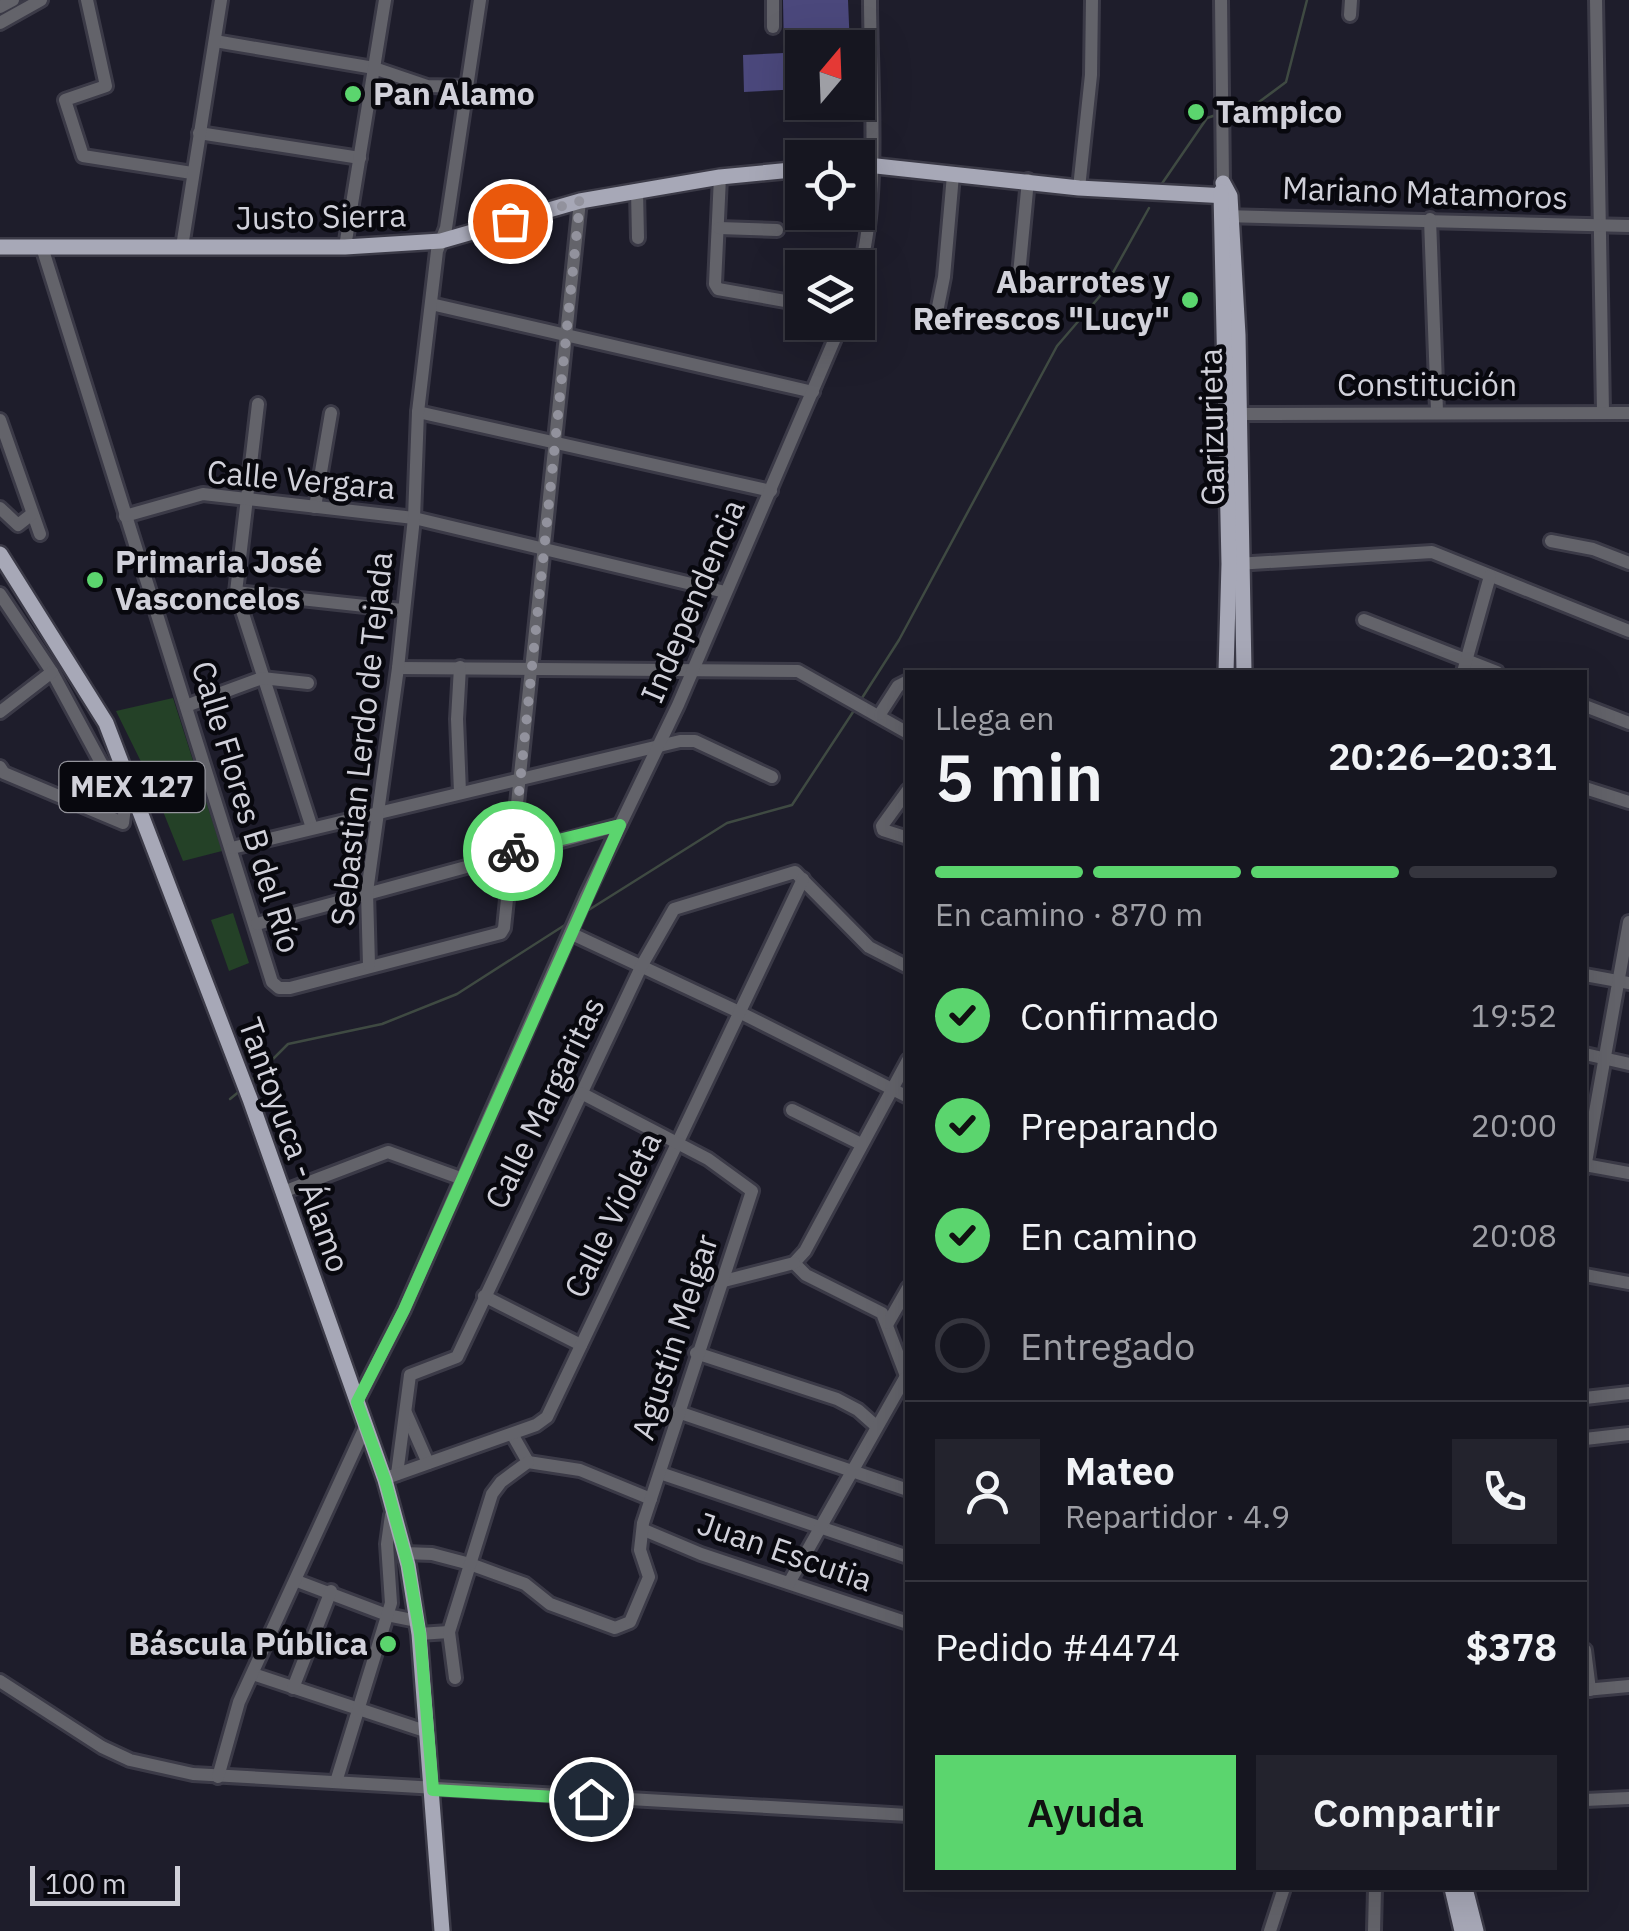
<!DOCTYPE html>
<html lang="es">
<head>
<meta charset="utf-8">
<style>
  body { margin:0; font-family:"IBM Plex Sans",sans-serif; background:#23232d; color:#f1f3f6; height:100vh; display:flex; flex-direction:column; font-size:38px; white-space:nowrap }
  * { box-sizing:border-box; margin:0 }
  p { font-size:32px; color:#9e9fa5 }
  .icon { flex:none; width:55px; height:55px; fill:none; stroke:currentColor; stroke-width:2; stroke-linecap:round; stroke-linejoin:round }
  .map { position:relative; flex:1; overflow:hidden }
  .sheet { position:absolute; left:905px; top:670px; width:682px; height:1220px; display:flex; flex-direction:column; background:#161620; border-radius:0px; box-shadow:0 10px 40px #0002,0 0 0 2px #35353e }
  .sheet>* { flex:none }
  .needle { width:65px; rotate:19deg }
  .fabs { position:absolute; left:785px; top:30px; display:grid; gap:20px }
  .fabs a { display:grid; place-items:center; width:90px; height:90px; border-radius:0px; background:#161620; box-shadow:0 10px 40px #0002,0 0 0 2px #35353e; font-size:50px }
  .scale { position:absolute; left:30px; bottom:25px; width:150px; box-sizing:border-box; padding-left:10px; border:5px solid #d1d1da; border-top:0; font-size:28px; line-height:35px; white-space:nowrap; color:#d1d1da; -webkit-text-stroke:8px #08080e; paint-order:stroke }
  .pin { position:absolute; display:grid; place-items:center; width:85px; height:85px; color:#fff; margin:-42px; border:5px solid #fff; border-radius:50%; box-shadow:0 2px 10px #0007 }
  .courier { position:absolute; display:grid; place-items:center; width:100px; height:100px; margin:-50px; border:8px solid #5bd56e; border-radius:50%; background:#fff; color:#222; box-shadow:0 2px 12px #0007 }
  .headline em { font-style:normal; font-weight:600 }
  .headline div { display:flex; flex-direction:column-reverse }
  .headline { display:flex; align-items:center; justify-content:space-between; height:170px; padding:0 30px }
  h1 { font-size:65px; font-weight:600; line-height:75px }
  .bar { display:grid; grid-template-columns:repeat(4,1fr); gap:15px 10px; align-content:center; height:120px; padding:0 30px }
  .bar i { height:12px; border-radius:8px; background:#35353e }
  .bar .current { background:#5bd56e }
  .bar p { grid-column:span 4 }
  .line { display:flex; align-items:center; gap:25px; padding:0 30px; border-top:2px solid #35353e }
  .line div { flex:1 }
  .round { display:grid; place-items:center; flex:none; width:105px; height:105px; border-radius:0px; background:#23232d }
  ol { padding:0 30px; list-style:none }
  li { display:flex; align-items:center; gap:30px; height:110px }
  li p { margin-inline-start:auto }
  li .icon { padding:10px; border-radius:50%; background:#5bd56e; color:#111; stroke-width:4 }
  li:last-child { color:#9e9fa5 }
  li i { width:55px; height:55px; border:5px solid #35353e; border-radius:50% }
  .action { display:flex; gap:20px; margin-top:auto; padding:20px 30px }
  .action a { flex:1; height:115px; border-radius:0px; background:#5bd56e; color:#111; font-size:40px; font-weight:600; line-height:115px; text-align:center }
  .action a+a { background:#23232d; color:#f1f3f6 }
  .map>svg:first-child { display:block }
</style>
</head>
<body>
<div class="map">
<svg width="1629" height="1931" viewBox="0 0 1629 1931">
  <rect width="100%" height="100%" fill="#1e1d2b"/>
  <g fill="#244127">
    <path d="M173,698L222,851L183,861L152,784L116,711Z"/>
    <path d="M233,913L249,963L229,971L211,920Z"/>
  </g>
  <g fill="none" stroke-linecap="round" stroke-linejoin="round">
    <g stroke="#3f4a42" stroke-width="2.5">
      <path d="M1229,111L1259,102L1286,82L1307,0"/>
      <path d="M1161,185L1207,118L1216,115"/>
      <path d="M862,698L899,640L1057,346L1100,296L1149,208"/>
      <path d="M587,911L727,823L792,805L855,709"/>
      <path d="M250,1082L288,1044L382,1024L457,994L568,923"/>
      <path d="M230,1099L241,1090"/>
    </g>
  </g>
  <path fill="#4b487c" d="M783,0H848L850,48H802V89L744,92L743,55L784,53Z"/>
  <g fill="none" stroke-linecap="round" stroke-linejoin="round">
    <g stroke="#3b3a47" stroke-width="18">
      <g id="minor">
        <path d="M87,0L106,86L65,100L83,156L192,173"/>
        <path d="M773,0V27"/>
        <path d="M1221,0L1223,183"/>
        <path d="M1596,0L1603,412"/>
        <path d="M0,7L13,0"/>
        <path d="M1350,15L1351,0"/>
        <path d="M0,23L41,0"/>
        <path d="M215,41L374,68L427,86L468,87"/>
        <path d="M199,133L360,158"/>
        <path d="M720,177L715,284L718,289L802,304"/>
        <path d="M1079,188L1091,75L1092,0"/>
        <path d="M637,191L638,238"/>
        <path d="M1223,216L1629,226"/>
        <path d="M1430,219L1437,411"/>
        <path d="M719,228L777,230"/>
        <path d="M42,247L272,982L279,988H290L501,933L504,928L580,201"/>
        <path d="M182,247L221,0"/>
        <path d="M345,247L385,0"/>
        <path d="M858,276C881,200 870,82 870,0"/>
        <path d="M1018,285L1028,180"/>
        <path d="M431,304L813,392"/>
        <path d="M936,317L944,277L953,175"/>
        <path d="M258,404L236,592L312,828"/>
        <path d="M418,412L771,491"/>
        <path d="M1233,414L1629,413"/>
        <path d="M0,420L40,534"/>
        <path d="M315,507L331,413"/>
        <path d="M0,508L18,525L32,514"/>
        <path d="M125,516L203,494L414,518L725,592"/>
        <path d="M1551,541L1593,549L1629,563"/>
        <path d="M1236,564L1432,552L1629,631"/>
        <path d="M236,592L402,610"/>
        <path d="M0,594L52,672L125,807L123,823L4,773L0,767"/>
        <path d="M1364,620L1497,672"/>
        <path d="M398,668L798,671L908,733"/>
        <path d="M1463,672L1490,576"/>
        <path d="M186,706L262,678L308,683"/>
        <path d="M1585,706L1629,723"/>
        <path d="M0,712L52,672"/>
        <path d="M880,714L898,686L908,681"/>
        <path d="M1585,788L1629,802"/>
        <path d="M908,790L882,826L883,830L908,838"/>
        <path d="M460,792L457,719L460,667"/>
        <path d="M232,848L680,741H695L772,777"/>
        <path d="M257,924L620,825"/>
        <path d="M570,933L739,1012L908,1097"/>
        <path d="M369,965L367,892L398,668L414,518L418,412L437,251L446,228L480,0"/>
        <path d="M1585,975L1629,983"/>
        <path d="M1585,1054L1629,1064"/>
        <path d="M792,1110L861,1144"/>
        <path d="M1585,1165L1629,1173"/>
        <path d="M1585,1168L1629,922"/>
        <path d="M283,1192L388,1152L460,1178"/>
        <path d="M794,1263L805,1251L908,1060"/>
        <path d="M794,1263L806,1275L882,1313L908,1381"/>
        <path d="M1585,1275L1629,1283"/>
        <path d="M720,1282L794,1263"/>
        <path d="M484,1296L581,1345"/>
        <path d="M888,1323L908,1288"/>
        <path d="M696,1353L837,1399L858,1410L876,1426"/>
        <path d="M1585,1398L1629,1393"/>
        <path d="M357,1402L404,1310L586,896L678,705L842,322"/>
        <path d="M678,1412L908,1490"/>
        <path d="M406,1413L428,1463"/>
        <path d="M512,1434L528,1462"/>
        <path d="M1585,1439L1629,1434"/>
        <path d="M528,1462L580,1470L651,1499"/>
        <path d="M660,1473L908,1557"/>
        <path d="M397,1474L410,1375L457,1357L642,965L674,909L795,872L869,947L908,967"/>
        <path d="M392,1476L536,1425L547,1417L803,879"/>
        <path d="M644,1530L701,1554L908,1623"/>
        <path d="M404,1553L432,1554L470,1564L525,1584L550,1604L615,1628L630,1622L649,1577L640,1550L643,1523L752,1191L708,1159L581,1093"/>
        <path d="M297,1581L387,1615L417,1621"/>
        <path d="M789,1583L905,1378"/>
        <path d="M419,1634L449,1632"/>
        <path d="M1585,1650L1590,1690"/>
        <path d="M253,1674L425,1731"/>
        <path d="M455,1678L449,1632L492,1494L501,1482L528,1462"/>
        <path d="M0,1681L102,1747L130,1760L193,1774L908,1815"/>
        <path d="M293,1688L331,1591"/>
        <path d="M1585,1690L1629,1686"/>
        <path d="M218,1777L239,1702L366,1425"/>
        <path d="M336,1782L391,1603L387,1544L391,1515"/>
        <path d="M1585,1800L1629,1798"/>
        <path d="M1270,1931L1284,1888"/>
        <path d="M1374,1931L1375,1888"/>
      </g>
    </g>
    <g stroke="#3b3a47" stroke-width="20">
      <g id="major">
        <path d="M858,164L1079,188L1227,196"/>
        <path d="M1223,183L1230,196L1238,335L1244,672"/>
        <path d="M1221,192L1229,564L1226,672"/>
        <path d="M0,247H345L441,241L580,201L720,177L802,169"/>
        <path d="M0,554L106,723L250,1099L385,1480L408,1565L419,1634L442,1931"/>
        <path d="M1452,1888L1462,1931"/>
        <path d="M1465,1888L1476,1931"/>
      </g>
    </g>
    <use href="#minor" stroke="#63636a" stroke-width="12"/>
    <use href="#major" stroke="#a7a8b7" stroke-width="15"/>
  </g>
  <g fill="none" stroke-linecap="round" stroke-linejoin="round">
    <path stroke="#92929d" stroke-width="10" stroke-dasharray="0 18" d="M510,221L580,201L513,851"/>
    <path stroke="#5bd56e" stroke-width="12" d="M513,851L620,825L404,1310L357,1402L385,1480L408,1565L420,1634L433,1790L591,1799"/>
  </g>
  <g fill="#5bd56e" stroke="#08080e" stroke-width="4">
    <circle cx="353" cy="94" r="10"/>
    <circle cx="1196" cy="112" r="10"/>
    <circle cx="1190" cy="300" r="10"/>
    <circle cx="95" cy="580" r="10"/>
    <circle cx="388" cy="1644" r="10"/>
  </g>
  <g text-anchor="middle" stroke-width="9" stroke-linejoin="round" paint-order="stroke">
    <rect fill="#08080e" stroke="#95959d" stroke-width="2.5" x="59.5" y="762" width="145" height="50" rx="8"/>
    <g font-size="30" font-weight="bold" fill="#d1d1da">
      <text x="132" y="797">MEX 127</text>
    </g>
    <g font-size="32" font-weight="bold" fill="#d1d1da" stroke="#08080e" text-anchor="start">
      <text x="373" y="105">Pan Alamo</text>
      <text x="1216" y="123">Tampico</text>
      <text x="1170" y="293" text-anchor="end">Abarrotes y<tspan x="1170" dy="37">Refrescos "Lucy"</tspan></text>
      <text x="115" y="573">Primaria José<tspan x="115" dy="37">Vasconcelos</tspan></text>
      <text x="368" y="1655" text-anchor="end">Báscula Pública</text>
    </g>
    <g font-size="32" fill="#d1d1da" stroke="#08080e">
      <text transform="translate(1425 193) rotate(2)" y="11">Mariano Matamoros</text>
      <text transform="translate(321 217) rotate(-1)" y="11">Justo Sierra</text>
      <text x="1427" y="396">Constitución</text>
      <text transform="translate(1212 427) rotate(-91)" y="11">Garizurieta</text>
      <text transform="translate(301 480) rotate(5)" y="11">Calle Vergara</text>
      <text transform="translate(693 601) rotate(-67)" y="11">Independencia</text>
      <text transform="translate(362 739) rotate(-84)" y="11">Sebastian Lerdo de Tejada</text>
      <text transform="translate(246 807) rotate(73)" y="11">Calle Flores B del Río</text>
      <text transform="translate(545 1103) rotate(-64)" y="11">Calle Margaritas</text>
      <text transform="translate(294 1145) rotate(70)" y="11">Tantoyuca - Álamo</text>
      <text transform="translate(613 1215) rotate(-64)" y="11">Calle Violeta</text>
      <text transform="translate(675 1337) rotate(-72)" y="11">Agustín Melgar</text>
      <text transform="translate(785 1552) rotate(19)" y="11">Juan Escutia</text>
    </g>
  </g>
</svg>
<div class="fabs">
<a><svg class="needle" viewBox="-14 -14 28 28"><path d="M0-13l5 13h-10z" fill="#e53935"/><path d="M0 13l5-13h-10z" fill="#9e9fa5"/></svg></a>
<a><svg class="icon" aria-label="locate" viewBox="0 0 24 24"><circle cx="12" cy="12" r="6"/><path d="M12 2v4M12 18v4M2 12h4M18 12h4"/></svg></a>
<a><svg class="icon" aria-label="layers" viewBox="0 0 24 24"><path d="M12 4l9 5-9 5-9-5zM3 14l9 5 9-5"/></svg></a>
</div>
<div class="scale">100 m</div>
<div class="pin" style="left:510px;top:221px;background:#ea580c"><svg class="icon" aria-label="bag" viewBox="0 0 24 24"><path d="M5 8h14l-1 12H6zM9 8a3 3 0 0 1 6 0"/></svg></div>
<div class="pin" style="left:591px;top:1799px;background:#1f2937"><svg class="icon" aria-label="home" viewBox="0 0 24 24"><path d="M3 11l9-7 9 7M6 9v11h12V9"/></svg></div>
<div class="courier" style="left:513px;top:851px"><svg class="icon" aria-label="bike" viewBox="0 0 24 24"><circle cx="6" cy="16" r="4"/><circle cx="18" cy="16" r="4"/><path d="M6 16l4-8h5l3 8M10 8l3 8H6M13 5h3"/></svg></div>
<section class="sheet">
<div class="headline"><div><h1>5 min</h1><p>Llega en</p></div><em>20:26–20:31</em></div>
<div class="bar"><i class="current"></i><i class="current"></i><i class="current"></i><i></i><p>En camino · 870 m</p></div>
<ol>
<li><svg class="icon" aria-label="check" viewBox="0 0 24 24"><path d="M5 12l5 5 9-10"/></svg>Confirmado<p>19:52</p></li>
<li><svg class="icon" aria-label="check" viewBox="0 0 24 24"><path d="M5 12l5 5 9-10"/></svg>Preparando<p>20:00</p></li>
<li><svg class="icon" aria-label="check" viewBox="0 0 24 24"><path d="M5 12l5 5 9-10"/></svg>En camino<p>20:08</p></li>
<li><i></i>Entregado</li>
</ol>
<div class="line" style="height:180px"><a class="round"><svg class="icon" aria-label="person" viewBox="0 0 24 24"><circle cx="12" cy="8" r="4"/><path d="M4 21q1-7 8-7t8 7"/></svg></a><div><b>Mateo</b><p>Repartidor · 4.9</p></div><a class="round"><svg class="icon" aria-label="phone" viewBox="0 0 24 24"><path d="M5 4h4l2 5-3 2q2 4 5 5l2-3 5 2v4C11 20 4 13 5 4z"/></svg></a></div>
<div class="line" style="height:130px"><div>Pedido #4474</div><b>$378</b></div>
<div class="action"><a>Ayuda</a><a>Compartir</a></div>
</section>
</div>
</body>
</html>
